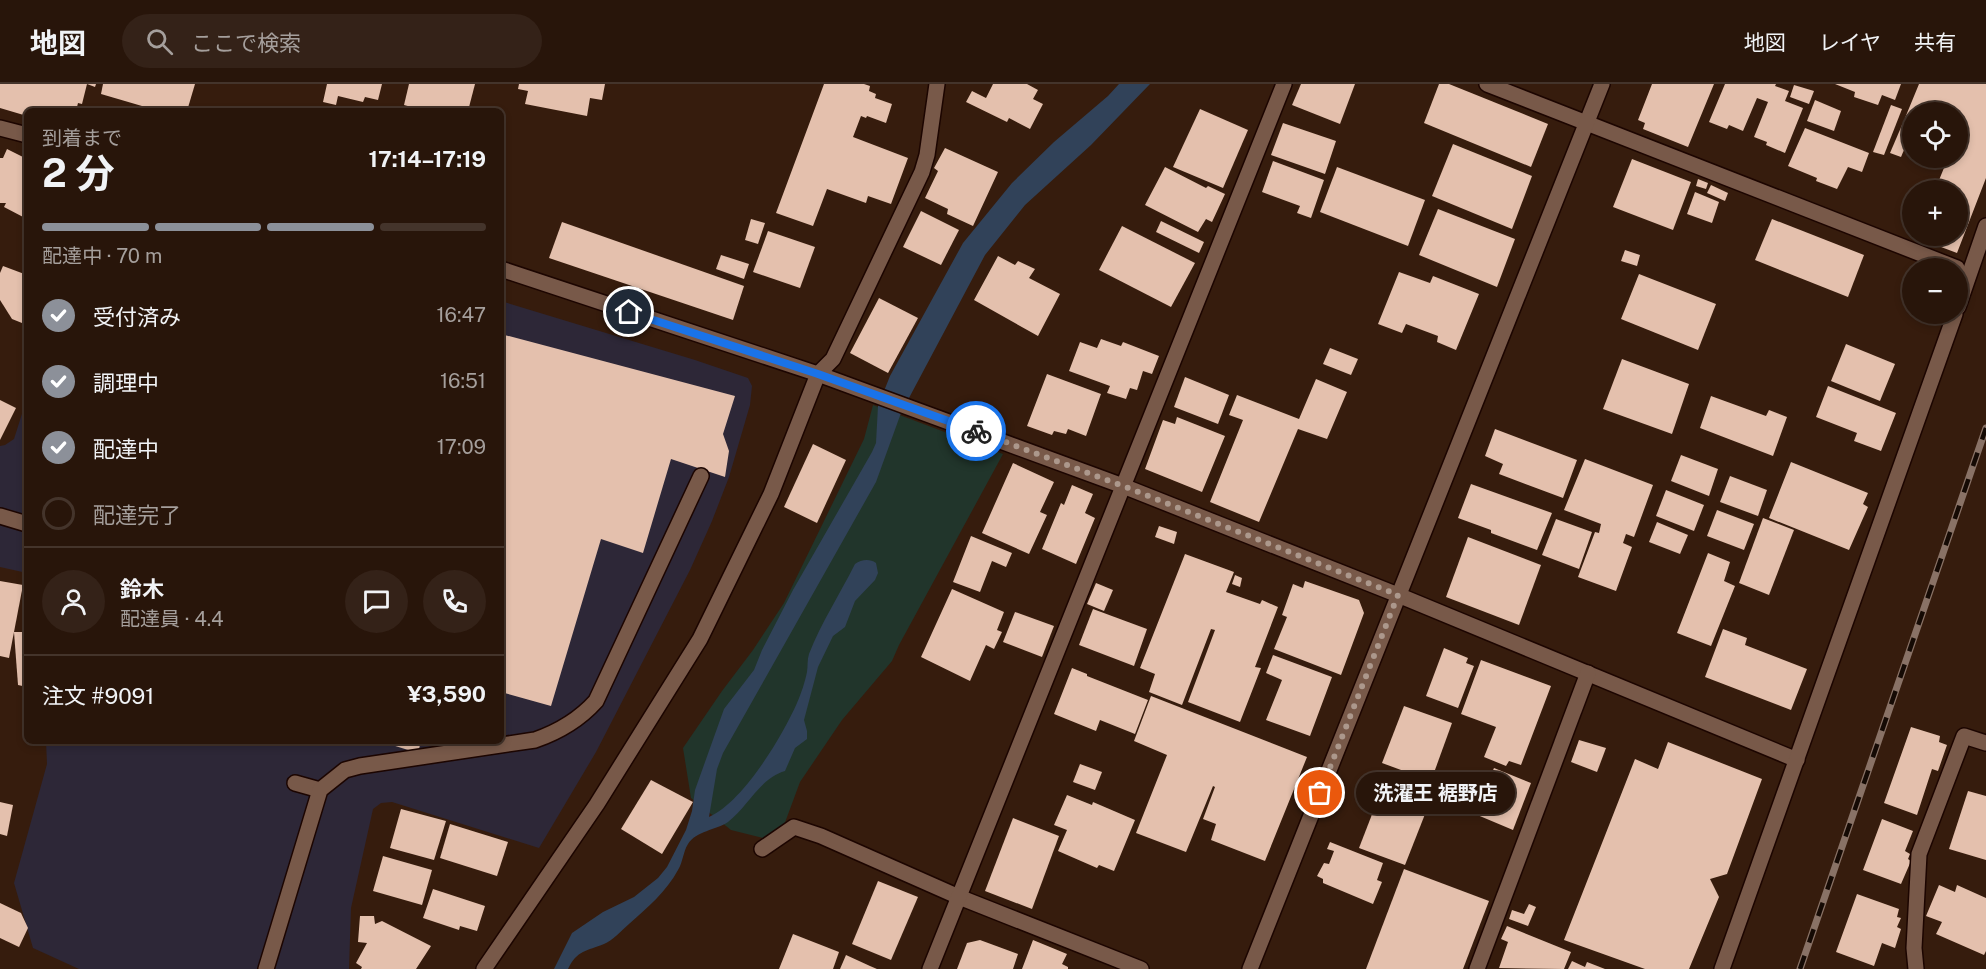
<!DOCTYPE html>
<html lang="ja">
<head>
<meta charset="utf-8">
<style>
  body { margin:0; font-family:"Public Sans","Noto Sans JP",sans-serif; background:#342218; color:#f1f3f6; height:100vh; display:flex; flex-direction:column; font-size:22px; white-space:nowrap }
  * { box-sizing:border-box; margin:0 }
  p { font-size:20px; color:#a59f9c }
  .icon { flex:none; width:33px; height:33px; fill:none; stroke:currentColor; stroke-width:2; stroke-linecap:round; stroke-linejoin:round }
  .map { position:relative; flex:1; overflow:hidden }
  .panel { position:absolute; left:24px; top:24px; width:480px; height:636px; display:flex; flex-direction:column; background:#28150a; border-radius:9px; box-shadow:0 3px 9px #0003,0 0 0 2px #44342b }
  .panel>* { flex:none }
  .controls { position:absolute; left:1902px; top:18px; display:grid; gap:12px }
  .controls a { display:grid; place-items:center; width:66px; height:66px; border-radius:50%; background:#28150a; box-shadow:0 3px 9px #0003,0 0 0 2px #44342b; font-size:30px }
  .pin { position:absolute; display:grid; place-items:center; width:51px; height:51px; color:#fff; margin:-26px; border:3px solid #fff; border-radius:50%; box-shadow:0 2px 6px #0007 }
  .courier { position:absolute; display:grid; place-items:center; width:60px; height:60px; margin:-30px; border:4px solid #1a73e8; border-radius:50%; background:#fff; color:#222; box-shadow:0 2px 8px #0007 }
  .bubble { position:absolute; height:42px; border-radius:21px; background:#28150a; box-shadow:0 3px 9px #0003,0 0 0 2px #44342b; font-size:20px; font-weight:700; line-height:42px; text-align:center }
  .overview em { font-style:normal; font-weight:700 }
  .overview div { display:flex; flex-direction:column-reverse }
  .overview { display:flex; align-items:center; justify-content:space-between; height:102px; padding:0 18px }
  h1 { font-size:39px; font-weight:700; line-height:45px }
  .bar { display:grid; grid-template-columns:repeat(4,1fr); gap:9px 6px; align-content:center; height:72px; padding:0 18px }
  .bar i { height:8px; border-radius:4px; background:#44342b }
  .bar .on { background:#8c9099 }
  .bar p { grid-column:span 4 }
  .line { display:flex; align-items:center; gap:15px; padding:0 18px; border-top:2px solid #44342b }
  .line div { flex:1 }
  .round { display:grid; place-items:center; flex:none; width:63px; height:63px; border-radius:32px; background:#342218 }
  ol { padding:0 18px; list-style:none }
  li { display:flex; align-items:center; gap:18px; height:66px }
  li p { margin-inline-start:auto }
  li .icon { padding:6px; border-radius:50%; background:#8c9099; color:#fff; stroke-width:4 }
  li:last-child { color:#a59f9c }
  li i { width:33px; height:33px; border:3px solid #44342b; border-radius:50% }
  header { display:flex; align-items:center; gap:36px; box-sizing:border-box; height:84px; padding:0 30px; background:#28150a; border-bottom:2px solid #44342b }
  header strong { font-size:28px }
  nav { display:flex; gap:33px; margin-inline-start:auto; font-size:21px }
  .search { width:420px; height:54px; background:#342218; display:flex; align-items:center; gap:15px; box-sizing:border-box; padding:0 21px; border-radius:33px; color:#a59f9c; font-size:22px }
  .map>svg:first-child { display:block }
</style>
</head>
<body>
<header>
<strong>地図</strong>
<div class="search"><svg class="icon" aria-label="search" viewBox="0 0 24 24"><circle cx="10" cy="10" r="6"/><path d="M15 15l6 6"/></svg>ここで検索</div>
<nav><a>地図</a><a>レイヤ</a><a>共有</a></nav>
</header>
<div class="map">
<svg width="1986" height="885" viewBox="0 0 1986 885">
  <rect width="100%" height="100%" fill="#361c0d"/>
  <g fill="#2d2737">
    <path d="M501,217L695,276L748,294L752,302L750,321L729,393L712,437L690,486L596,668L539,764L392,718L381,719L373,725L351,824L349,885H79L33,864L14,799L47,680L46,657H501Z"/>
    <path d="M27,314V489L0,483V362L5,361L14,355Z"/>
  </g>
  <path fill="#21352b" d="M873,321L1003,370L899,561L892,577L842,636L800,698L780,752L775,757L731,746L691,714L683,664L722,607L753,566L784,519L864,355Z"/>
  <path fill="#314259" d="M1119,0H1150L1091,61L1025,121L985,171L901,329L876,398L723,669L717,685L709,733C743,718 782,653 797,619C801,610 805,598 807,588C808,582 807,576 809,570C821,539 840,510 855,480C861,476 869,474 876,479L878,489L875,496L855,517L845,543L833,552L818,583L804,636L807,647V655L795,664L785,687C760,694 748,723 728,738C716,746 696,747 688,760C683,768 683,778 678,786C666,808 648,823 629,840C622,846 612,857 604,860C587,867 577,866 568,885H554L572,849L603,828L634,813L658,794L667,783L686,746L692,727L695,706L724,625L754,586L762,566L793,506L872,368L876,359L878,322L890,292L963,159L1012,99L1054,58L1108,12Z"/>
  <g fill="#e4c0ad">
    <path d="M0,0H96L95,3L87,0L82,20L78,19L76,27H27V32L0,24Z"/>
    <path d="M103,0H195L187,27H159L101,10Z"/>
    <path d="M327,0H382L378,16L365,13L363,18L338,12L336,21L323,18Z"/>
    <path d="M409,0H475L468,27H426L404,21Z"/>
    <path d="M519,0H605L602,16L590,14L587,32L525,20L528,7L518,5Z"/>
    <path d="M824,0H864L870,2L869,7L876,10L875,14L892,20L886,39L867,32L866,34L861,32L853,53L908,74L891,120L868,112L866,119L827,105L813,142L776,129Z"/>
    <path d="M993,0H1027L1038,6L1033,15L1043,20L1030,45L1009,34L1007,38L966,18L972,7L986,14Z"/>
    <path d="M1301,0H1355L1340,40L1292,21Z"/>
    <path d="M1439,0H1449L1548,40L1531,83L1424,39Z"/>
    <path d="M1652,0H1714L1688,63L1643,45L1645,39L1638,36Z"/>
    <path d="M1725,0H1776L1775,2L1789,7L1785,17L1803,24L1785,69L1766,61L1767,58L1754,53L1768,18L1757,14L1743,47L1729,41L1727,45L1709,38Z"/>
    <path d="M1835,0H1901L1895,16L1882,11L1878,21L1854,13L1855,8Z"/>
    <path d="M1919,0H1986V94L1957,169L1917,154L1918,152H1958V106H1935L1948,74H1958V28H1912V37L1905,34Z"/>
    <path d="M1794,1L1814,7L1809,20L1790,13Z"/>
    <path d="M1815,16L1841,27L1834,47L1807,37Z"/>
    <path d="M1891,21L1902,25L1884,71L1873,68Z"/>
    <path d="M1200,25L1248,46L1223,104L1173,83Z"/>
    <path d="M1283,39L1336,57L1325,90L1271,71Z"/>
    <path d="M1902,41L1912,45V47L1901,73L1890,69Z"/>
    <path d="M1805,44L1869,69L1862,88L1848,83L1837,105L1816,97L1817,94L1788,82Z"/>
    <path d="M1453,60L1532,92L1512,145L1432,112Z"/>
    <path d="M945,64L998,88L973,142L947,130L948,125L925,114L938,87L934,84Z"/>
    <path d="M7,65L27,75V130L25,134L4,123L6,119H0V74H3Z"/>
    <path d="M1632,75L1691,98L1673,146L1613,123Z"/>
    <path d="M1273,77L1324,96L1311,134L1297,129L1300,122L1262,108Z"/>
    <path d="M1165,83L1206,104L1208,102L1225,110L1212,138L1206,135L1198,148L1145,121Z"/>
    <path d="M1337,83L1425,116L1408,162L1320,128Z"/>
    <path d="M1698,95L1708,99L1706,105L1696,102Z"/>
    <path d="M1711,101L1728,109L1725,117L1707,109Z"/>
    <path d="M1695,108L1719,118L1712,139L1687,130Z"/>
    <path d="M1438,125L1515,155L1497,203L1419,171Z"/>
    <path d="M921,127L959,146L941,181L903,163Z"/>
    <path d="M751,135L765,139L758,160L745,156Z"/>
    <path d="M1772,135L1864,171L1848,213L1755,176Z"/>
    <path d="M1161,137L1204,158L1199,169L1156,148Z"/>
    <path d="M562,138L744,202L733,236L549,174Z"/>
    <path d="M1122,142L1195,179L1171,223L1099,186Z"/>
    <path d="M768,147L815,163L800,204L753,188Z"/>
    <path d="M1625,166L1640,171L1637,182L1621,177Z"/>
    <path d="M721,171L749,180L744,195L716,185Z"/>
    <path d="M998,172L1015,181L1018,177L1035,185L1029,194L1060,210L1038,252L974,216Z"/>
    <path d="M3,182L27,191V241L12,235L0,216V189Z"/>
    <path d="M1399,188L1430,199L1433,192L1479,210L1456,266L1437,258L1438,252L1406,240L1402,249L1378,240Z"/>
    <path d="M1639,190L1716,220L1698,266L1621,235Z"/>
    <path d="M879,214L918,234L888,289L850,269Z"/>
    <path d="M501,250L735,312L723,350L729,367L725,393L671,375L643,469L601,455L551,622L501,608Z"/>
    <path d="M1101,255L1121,262L1123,258L1159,272L1152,290L1143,287L1137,306L1130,304L1126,315L1107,309L1110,302L1069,287L1080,258L1097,264Z"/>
    <path d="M1846,260L1895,280L1880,317L1831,297Z"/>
    <path d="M1330,264L1358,275L1351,291L1323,280Z"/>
    <path d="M1622,275L1689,300L1672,350L1603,325Z"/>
    <path d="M1047,290L1101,310L1086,352L1068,345L1066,350L1054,347L1052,351L1027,342Z"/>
    <path d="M1185,293L1229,311L1218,340L1174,323Z"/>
    <path d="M1316,295L1347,308L1327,355L1298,345L1259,438L1210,418L1243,336L1229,331L1237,311L1299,335Z"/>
    <path d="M1828,302L1896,329L1881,367L1854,357L1857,349L1816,333Z"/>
    <path d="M1711,312L1766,332L1769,326L1787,333L1773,372L1700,344Z"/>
    <path d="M0,316L16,324L0,356Z"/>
    <path d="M1177,333L1225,352L1202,408L1145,385L1163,336L1175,340Z"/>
    <path d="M1495,345L1577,376L1563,414L1499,390L1503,380L1485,372Z"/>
    <path d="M813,360L846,376L817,439L784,423Z"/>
    <path d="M1681,371L1718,385L1709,412L1671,397Z"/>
    <path d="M1585,375L1653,401L1634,453L1626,450L1623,459L1632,463L1616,507L1578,493L1595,448L1599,449L1601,440L1564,426Z"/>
    <path d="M1791,378L1868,409L1863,420L1868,423L1849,466L1769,434Z"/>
    <path d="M1013,379L1054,398L1040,428L1047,431L1029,470L982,449Z"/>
    <path d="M1730,392L1767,406L1758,432L1720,418Z"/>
    <path d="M1471,400L1552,429L1537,466L1491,449V446L1458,434Z"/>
    <path d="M1072,401L1093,410L1085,429L1095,434L1076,480L1042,465L1061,419L1064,421Z"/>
    <path d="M1666,406L1704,421L1694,447L1656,432Z"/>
    <path d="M1717,426L1754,440L1744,466L1707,452Z"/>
    <path d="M1763,434L1794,446L1769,511L1739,499Z"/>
    <path d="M1556,435L1592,448L1579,485L1542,471Z"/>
    <path d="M1657,438L1688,451L1680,470L1649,458Z"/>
    <path d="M1159,442L1177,448L1174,460L1155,453Z"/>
    <path d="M971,452L1012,469L1006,483L992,477L980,508L953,498Z"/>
    <path d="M1468,453L1541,481L1519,541L1446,513Z"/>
    <path d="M1708,469L1730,478L1724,497L1735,502L1711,562L1677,549Z"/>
    <path d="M1185,470L1234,488L1226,508L1260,520L1262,516L1278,523L1255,583L1261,584L1240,638L1188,618L1215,546L1211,545L1182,621L1149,608L1155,590L1140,584Z"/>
    <path d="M1235,491L1242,494L1240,503L1232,500Z"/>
    <path d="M0,497L23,501L9,574L0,572Z"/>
    <path d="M1305,497L1359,516L1364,529L1341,591L1274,565L1287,533L1282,531L1293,500L1303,504Z"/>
    <path d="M1096,499L1113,506L1104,527L1087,520Z"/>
    <path d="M952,505L1004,528L997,546L1002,548L994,565L986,561L970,597L921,573Z"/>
    <path d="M1093,525L1147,545L1134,582L1079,561Z"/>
    <path d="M1015,528L1054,542L1042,573L1003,558Z"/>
    <path d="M1723,545L1747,554L1745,561L1807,585L1791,626L1705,593Z"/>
    <path d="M14,548H27V603L18,601Z"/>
    <path d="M1444,564L1468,574L1466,579L1474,582L1458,624L1426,612Z"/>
    <path d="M1273,571L1332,593L1310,652L1266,636L1282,596L1266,589Z"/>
    <path d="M1481,576L1551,602L1521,681L1509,677L1506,682L1484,673L1496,643L1461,630Z"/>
    <path d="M1072,584L1087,590V592L1148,616L1135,650L1100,636L1096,647L1054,630Z"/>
    <path d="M1151,612L1307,673L1265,777L1211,756L1216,740L1203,735L1215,703L1213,702L1186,768L1136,749L1167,671L1134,657Z"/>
    <path d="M1404,622L1452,639L1431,697L1382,679Z"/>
    <path d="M1911,643L1940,652L1939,658L1947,661L1938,687L1932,685L1917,731L1884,719Z"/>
    <path d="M1579,656L1606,664L1597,688L1571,678Z"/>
    <path d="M379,657H421L418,669Z"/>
    <path d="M1668,658L1762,695L1727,790L1710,795L1719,813L1689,885H1645L1564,856L1635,675L1658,685Z"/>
    <path d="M1080,680L1102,688L1095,706L1073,698Z"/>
    <path d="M1494,684L1531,699L1513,746L1475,730Z"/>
    <path d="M651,696L693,718L662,770L621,745Z"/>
    <path d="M1383,702L1429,720L1405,781L1359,764Z"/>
    <path d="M1968,707L1986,712V776L1949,765Z"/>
    <path d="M1067,711L1092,721L1093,718L1135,736L1114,787L1099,781L1097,784L1058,767L1067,746L1054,741Z"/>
    <path d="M0,718L13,721L7,752L0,750Z"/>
    <path d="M401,725L446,737L434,776L390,764Z"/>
    <path d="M1013,734L1059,752L1032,825L985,807Z"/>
    <path d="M1882,735L1913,747L1905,767L1910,770L1908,775L1911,777L1901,800L1863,786Z"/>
    <path d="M450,740L508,758L497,792L440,774Z"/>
    <path d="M1330,758L1383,779L1377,796L1382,798L1373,820L1323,799V795L1317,792L1324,779L1329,780L1334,767L1327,765Z"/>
    <path d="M383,772L432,786L422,821L373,807Z"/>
    <path d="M1404,785L1489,817L1463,885H1366Z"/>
    <path d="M878,797L918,813L891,876L852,860Z"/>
    <path d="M1939,801L1955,808L1957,801L1986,814V867L1984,871L1936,850L1942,838L1926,832Z"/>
    <path d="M433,805L485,822L477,847L460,842L459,846L423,834Z"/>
    <path d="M1857,810L1899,825L1897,833L1901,834L1897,843L1901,845L1895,864L1882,859L1874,882L1836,868Z"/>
    <path d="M0,819L21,829L28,844L19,863L0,854Z"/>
    <path d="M1529,820L1536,823L1528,842L1509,835L1512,826L1524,830Z"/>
    <path d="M360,832H374L375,840L382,837L431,862L416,885H361L362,883L356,879L367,859L358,858Z"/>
    <path d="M1507,842L1571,868L1564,885L1499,884L1508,858L1501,855Z"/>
    <path d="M793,850L839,868L833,885H779Z"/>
    <path d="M980,856L1018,870L1013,885H957L967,859Z"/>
    <path d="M1033,856L1067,870L1062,880L1068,883V885H1022Z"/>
    <path d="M846,871L870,882L877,885H840Z"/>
    <path d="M1572,877L1585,883L1587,878L1605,885H1568Z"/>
  </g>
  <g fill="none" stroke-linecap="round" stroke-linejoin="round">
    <g stroke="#1c0500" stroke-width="18">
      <g id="service">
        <path d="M0,432L27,440"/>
        <path d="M295,699L320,706"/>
        <path d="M266,885L320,706L345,686L360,682L535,656C558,648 579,636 596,617L701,392"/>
      </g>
    </g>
    <g stroke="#1c0500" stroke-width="18">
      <g id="minor">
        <path d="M1487,0L1957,184"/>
        <path d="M0,44L27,51"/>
        <path d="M501,185L818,290L1123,402L1398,511L1797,676"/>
        <path d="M1958,223L1986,142"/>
        <path d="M762,765L794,743L821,752L959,813L1141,885"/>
        <path d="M484,885L597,720L700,555L771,410L818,290L833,275L922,88L927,71L937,0"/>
        <path d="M930,885L1284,0"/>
        <path d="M1477,885L1588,589"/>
        <path d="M1722,885L1955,230"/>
        <path d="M1916,885L1914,864L1919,770L1964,652L1986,659"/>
      </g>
    </g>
    <g stroke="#1c0500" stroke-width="18">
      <path id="tertiary" d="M1250,885L1602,0"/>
    </g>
    <use href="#service" stroke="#785949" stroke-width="15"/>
    <use href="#minor" stroke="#785949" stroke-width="15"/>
    <use href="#tertiary" stroke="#785949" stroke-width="15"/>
    <g stroke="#897266" stroke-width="7">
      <path id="rail" d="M1800,885L1986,344"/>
    </g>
    <use href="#rail" stroke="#150a04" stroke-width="4.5" stroke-dasharray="14" stroke-linecap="butt"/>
  </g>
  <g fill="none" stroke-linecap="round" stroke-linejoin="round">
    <path stroke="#ac988c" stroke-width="6" stroke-dasharray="0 10.8" d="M976,347L1123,402L1398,511L1320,709"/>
    <path stroke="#1a73e8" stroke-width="8" d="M629,228L818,290L976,347"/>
  </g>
</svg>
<div class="controls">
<a><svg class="icon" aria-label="locate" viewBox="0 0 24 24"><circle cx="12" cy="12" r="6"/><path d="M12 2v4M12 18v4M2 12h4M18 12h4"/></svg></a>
<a>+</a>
<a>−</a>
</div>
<div class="pin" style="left:1320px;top:709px;background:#ea580c"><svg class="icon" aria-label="bag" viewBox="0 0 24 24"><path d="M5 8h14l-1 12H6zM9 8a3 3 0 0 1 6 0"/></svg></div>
<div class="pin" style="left:629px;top:228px;background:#1f2937"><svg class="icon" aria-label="home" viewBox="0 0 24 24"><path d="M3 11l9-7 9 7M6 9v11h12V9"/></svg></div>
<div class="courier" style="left:976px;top:347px"><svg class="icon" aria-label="bike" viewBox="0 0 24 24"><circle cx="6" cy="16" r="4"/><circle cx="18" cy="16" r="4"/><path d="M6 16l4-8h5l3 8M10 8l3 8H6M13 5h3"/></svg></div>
<div class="bubble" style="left:1356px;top:688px;width:159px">洗濯王 裾野店</div>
<section class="panel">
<div class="overview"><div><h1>2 分</h1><p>到着まで</p></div><em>17:14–17:19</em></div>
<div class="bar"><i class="on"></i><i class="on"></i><i class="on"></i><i></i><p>配達中 · 70 m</p></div>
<ol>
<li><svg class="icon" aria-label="check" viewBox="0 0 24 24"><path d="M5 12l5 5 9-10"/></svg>受付済み<p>16:47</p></li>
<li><svg class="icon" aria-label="check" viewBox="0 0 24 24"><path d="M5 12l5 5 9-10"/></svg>調理中<p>16:51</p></li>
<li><svg class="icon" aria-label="check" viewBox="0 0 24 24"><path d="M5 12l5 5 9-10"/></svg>配達中<p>17:09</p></li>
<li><i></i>配達完了</li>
</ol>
<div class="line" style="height:108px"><a class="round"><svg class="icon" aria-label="person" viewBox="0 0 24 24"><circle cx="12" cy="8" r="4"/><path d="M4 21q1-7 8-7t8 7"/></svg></a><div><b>鈴木</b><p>配達員 · 4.4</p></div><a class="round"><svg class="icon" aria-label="chat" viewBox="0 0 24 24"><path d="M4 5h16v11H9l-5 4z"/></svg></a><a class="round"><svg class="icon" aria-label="phone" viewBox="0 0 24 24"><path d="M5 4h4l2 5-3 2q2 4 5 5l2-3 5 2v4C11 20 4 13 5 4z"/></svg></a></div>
<div class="line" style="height:78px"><div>注文 #9091</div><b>¥3,590</b></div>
</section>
</div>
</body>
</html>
